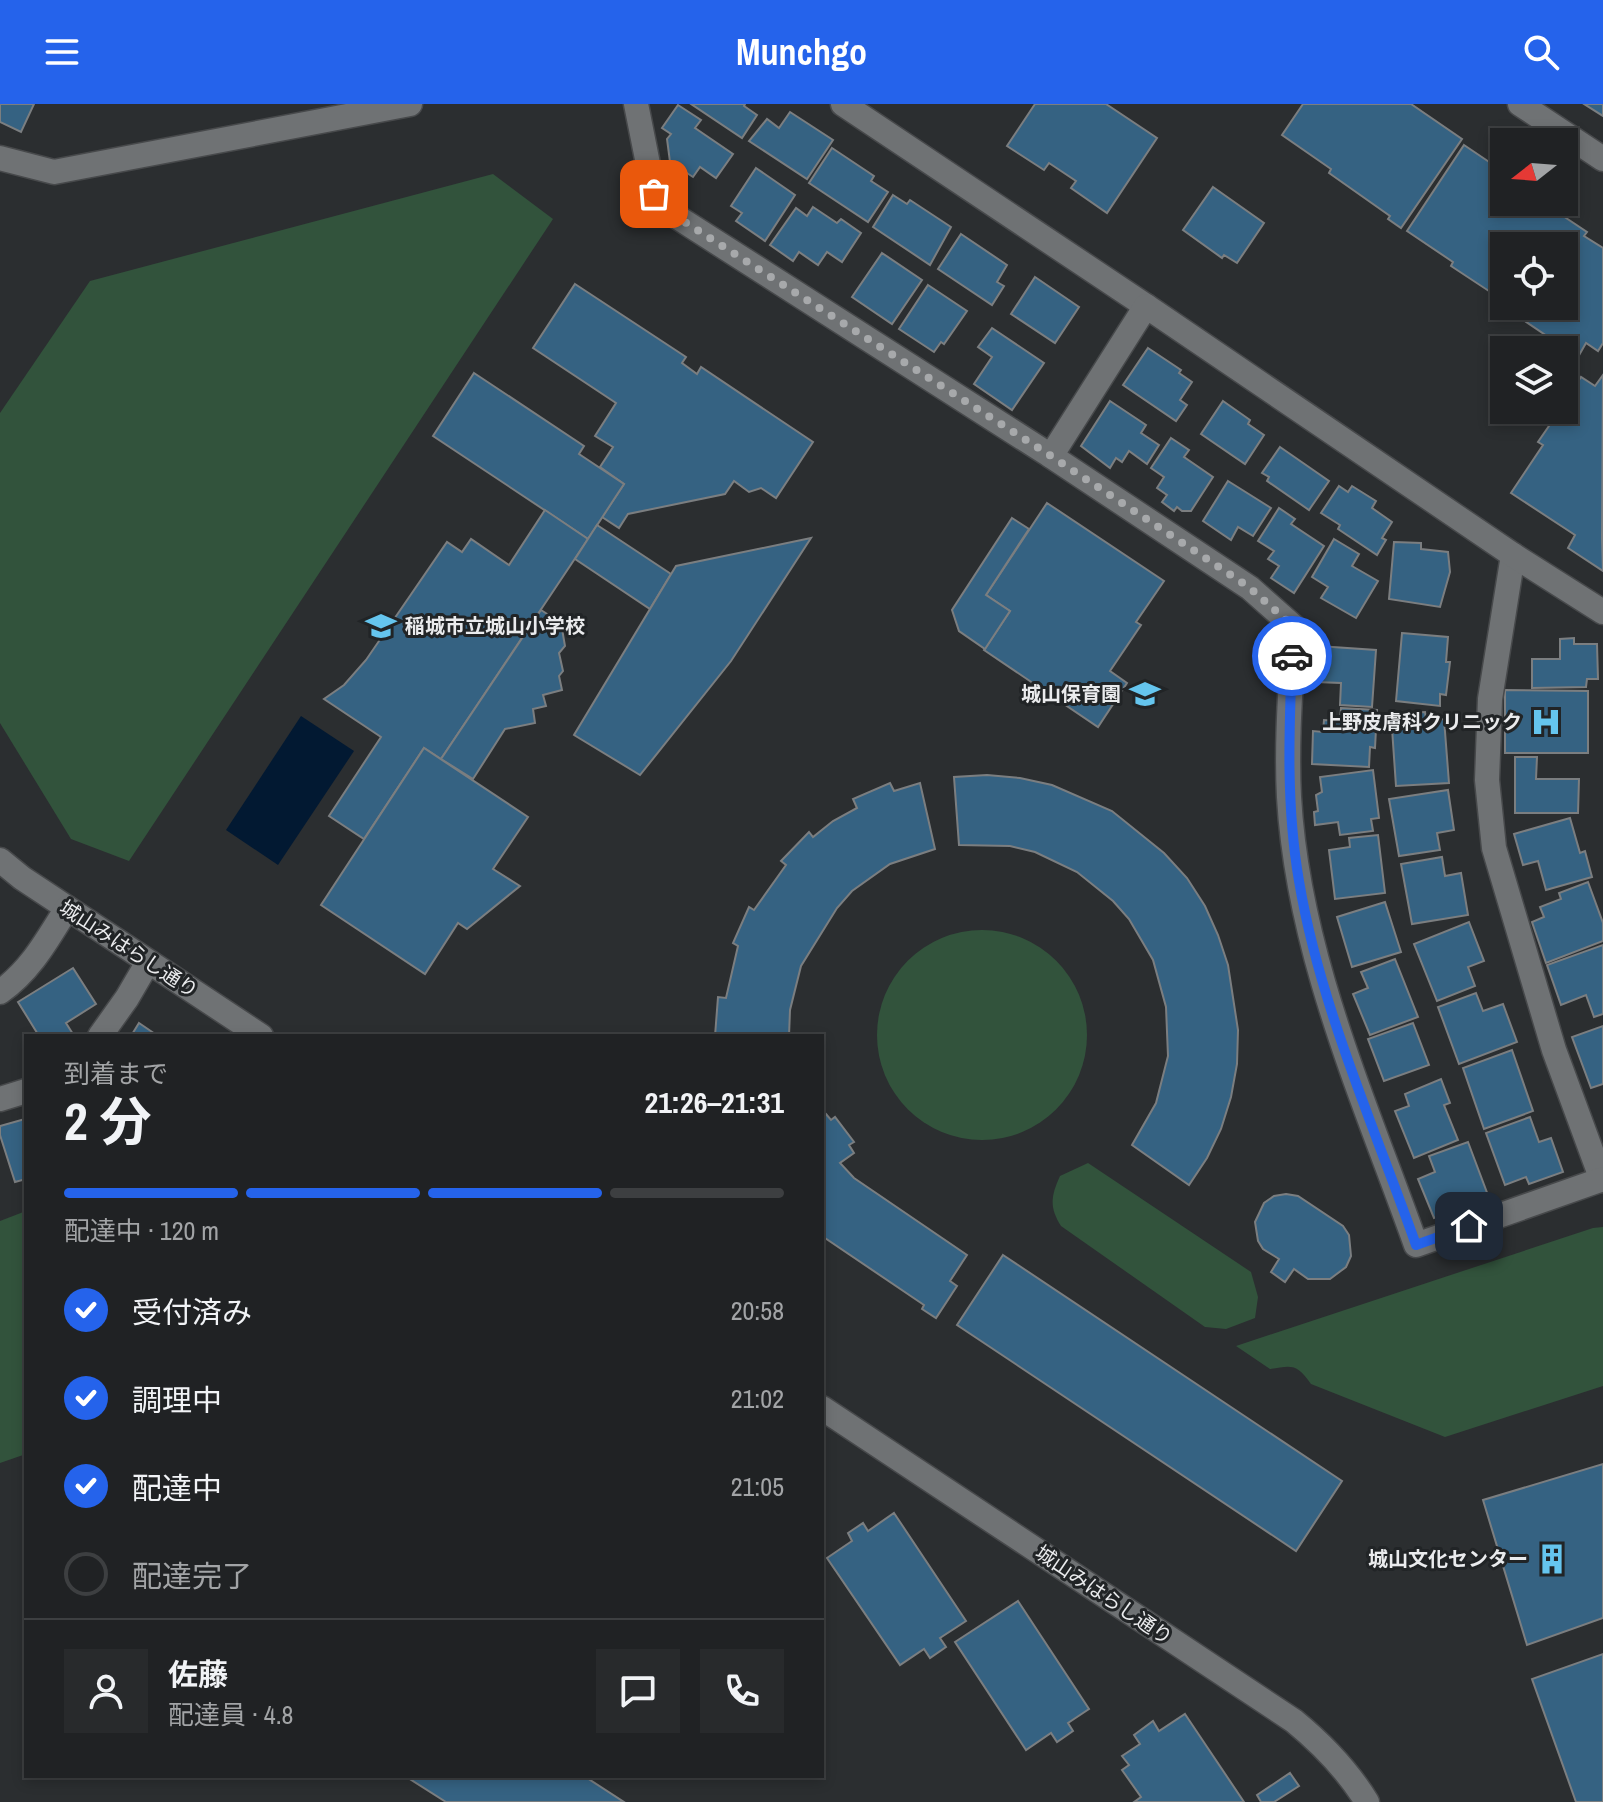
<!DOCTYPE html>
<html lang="ja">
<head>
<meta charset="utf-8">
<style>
  body { margin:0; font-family:"Archivo Narrow","Noto Sans JP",sans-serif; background:#282a2c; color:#f1f3f6; height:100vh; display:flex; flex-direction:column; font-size:30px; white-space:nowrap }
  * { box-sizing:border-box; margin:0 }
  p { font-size:26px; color:#a2a4a6 }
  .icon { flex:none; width:44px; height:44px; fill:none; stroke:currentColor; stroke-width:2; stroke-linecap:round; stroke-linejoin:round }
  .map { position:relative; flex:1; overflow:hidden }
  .drawer { position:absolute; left:24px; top:930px; width:800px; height:744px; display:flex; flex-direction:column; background:#202224; border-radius:0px; box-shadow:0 4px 12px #0003,0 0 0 2px #3d3f41 }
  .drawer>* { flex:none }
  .needle { width:52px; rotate:253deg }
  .buttons { position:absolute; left:1490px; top:24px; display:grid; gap:16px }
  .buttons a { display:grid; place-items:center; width:88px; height:88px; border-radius:0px; background:#202224; box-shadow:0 4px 12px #0003,0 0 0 2px #3d3f41; font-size:40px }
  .pin { position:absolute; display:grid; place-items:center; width:68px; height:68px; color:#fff; margin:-34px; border-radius:16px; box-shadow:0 4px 12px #0006 }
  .courier { position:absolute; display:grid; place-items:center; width:80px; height:80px; margin:-40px; border:6px solid #2563eb; border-radius:50%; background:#fff; color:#222; box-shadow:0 2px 10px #0007 }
  .summary em { font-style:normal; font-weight:700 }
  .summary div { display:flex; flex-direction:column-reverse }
  .summary { display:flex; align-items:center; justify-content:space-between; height:136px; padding:0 40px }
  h1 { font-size:52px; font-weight:700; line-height:60px }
  .bar { display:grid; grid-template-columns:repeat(4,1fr); gap:12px 8px; align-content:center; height:96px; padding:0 40px }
  .bar i { height:10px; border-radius:6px; background:#3d3f41 }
  .bar .on { background:#2563eb }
  .bar p { grid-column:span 4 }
  .line { display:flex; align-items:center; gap:20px; padding:0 40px; border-top:2px solid #3d3f41 }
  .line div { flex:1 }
  .round { display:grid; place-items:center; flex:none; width:84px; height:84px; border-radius:0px; background:#282a2c }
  ol { padding:0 40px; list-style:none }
  li { display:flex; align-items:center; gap:24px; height:88px }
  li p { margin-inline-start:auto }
  li .icon { padding:8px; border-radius:50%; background:#2563eb; color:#fff; stroke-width:4 }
  li:last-child { color:#a2a4a6 }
  li i { width:44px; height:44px; border:4px solid #3d3f41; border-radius:50% }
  header { display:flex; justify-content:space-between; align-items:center; height:104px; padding:0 40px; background:#2563eb; color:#fff; font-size:36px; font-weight:700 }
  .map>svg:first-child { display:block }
</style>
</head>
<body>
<header><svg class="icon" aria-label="menu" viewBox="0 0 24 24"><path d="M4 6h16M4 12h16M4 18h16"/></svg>Munchgo<svg class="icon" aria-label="search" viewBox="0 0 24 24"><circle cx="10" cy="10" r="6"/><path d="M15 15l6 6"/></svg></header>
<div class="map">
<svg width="1603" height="1698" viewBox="0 0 1603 1698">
  <rect width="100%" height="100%" fill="#2b2e30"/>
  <g fill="#32533c">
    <path d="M493,70L553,115L129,757L71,735L0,619V309L90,177Z"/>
    <circle cx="982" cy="931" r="105"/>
    <path d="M1088,1059L1251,1168L1258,1193L1255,1214L1226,1225L1205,1223L1061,1122C1049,1103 1051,1092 1060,1072Z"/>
    <path d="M26,1107V1350L0,1359V1117Z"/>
    <path d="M1603,1123V1282L1445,1333L1311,1280C1297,1260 1293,1261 1270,1265L1236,1242L1593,1124Z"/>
  </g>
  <path fill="#021932" d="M301,612L354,647L278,761L226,726Z"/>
  <g fill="#356282" stroke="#7b7e80" stroke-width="2">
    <path d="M0,0H34L21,28L0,18Z"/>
    <path d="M691,0H745L744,2L757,11L742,34Z"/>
    <path d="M1035,0H1106L1157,34L1107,109L1071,84L1076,77L1049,59L1044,66L1007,42Z"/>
    <path d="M1303,0H1411L1462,35L1401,124L1388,115L1390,112L1329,69L1331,65L1282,31Z"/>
    <path d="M1584,0H1603V12Z"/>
    <path d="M678,1L701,16L695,24L733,50L716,74L700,63L693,73L670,58L667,35L671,30L662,24Z"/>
    <path d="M790,8L833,36L807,75L749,37L767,15L779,24Z"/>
    <path d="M1464,41L1504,68V98H1542L1587,128L1584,132L1603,144V239L1598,247L1586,239L1578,253L1510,207L1512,202H1564V142H1504V197L1451,162L1453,158L1407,127Z"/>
    <path d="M832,44L874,72L871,77L888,88L868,118L809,79Z"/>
    <path d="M756,64L795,91L765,137L736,117L742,109L731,102Z"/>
    <path d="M1213,83L1264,119L1237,159L1224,151L1222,154L1183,126Z"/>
    <path d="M893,91L907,100L910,96L951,123L930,161L873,123Z"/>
    <path d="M813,103L837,119L841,115L861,129L842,158L827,148L818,161L799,148L793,157L770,141L796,104L807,112Z"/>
    <path d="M961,130L1007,161L997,178L1004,182L992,201L938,165Z"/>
    <path d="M882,149L922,176L892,220L852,193Z"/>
    <path d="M1035,173L1079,203L1055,239L1011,210Z"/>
    <path d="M575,180L686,253L682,259L697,270L701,263L813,338L776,394L761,384L749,388L734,377L725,390L628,410L619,424L602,413L624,380L600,363L613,343L595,332L616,299L533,244Z"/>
    <path d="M928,181L967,207L944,240L941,238L934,248L899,225Z"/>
    <path d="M992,224L1044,259L1012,306L974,280L992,253L978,243Z"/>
    <path d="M1148,244L1181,266L1179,269L1192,278L1180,296L1187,301L1176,317L1123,281Z"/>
    <path d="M474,269L584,342L579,350L624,380L588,435L433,332Z"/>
    <path d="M1603,271L1602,434L1603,467L1568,444L1575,431L1511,389L1543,341L1538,338L1560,306H1564V299L1581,273L1595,282Z"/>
    <path d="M1110,297L1146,321L1141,329L1159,341L1147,360L1129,347L1122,358L1116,354L1110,364L1081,342Z"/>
    <path d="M1223,297L1250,316L1248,320L1264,331L1245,360L1201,330Z"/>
    <path d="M1171,334L1189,346L1184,353L1213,373L1191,407H1182L1177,403L1174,407L1162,398L1167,391L1157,384L1164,373L1151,364Z"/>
    <path d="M1280,343L1329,377L1309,406L1267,377L1269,373L1262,369Z"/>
    <path d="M1228,377L1271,404L1253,432L1238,423L1231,436L1203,417Z"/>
    <path d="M1339,382L1348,388L1352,382L1376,397L1372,404L1392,418L1382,434L1386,436L1377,451L1338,425L1340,421L1321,409Z"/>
    <path d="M1047,399L1164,477L1136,518L1141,521L1110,567L1127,579L1098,623L984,546L1010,507L986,491Z"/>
    <path d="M1279,404L1295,415L1291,420L1324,442L1294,489L1271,474L1279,462L1268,455L1274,447L1258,437Z"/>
    <path d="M545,406L588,435L441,655L424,644L364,735L329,712L381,633L324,595L344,581L366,556L447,438L462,448L471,435L509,461Z"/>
    <path d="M1012,414L1029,425L986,491L1010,507L985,545L959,527L952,506Z"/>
    <path d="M597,421L671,470L650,505L575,455Z"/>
    <path d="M811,434L731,557L640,671L574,631L676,462Z"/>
    <path d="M1334,435L1359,450L1352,462L1378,477L1356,514L1321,494L1328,483L1312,473Z"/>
    <path d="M1394,438L1421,439V445L1448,448L1450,468L1440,503L1389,495Z"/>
    <path d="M541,506L561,519L565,542L559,549L563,567L559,572L562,586L543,591L546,602L533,605L535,619L505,625L473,675L441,655Z"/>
    <path d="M1402,529L1448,533L1446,558H1450L1446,591L1440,590V602L1396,597Z"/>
    <path d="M1574,534V540H1597L1598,575H1587L1586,583L1532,584V555H1560V535Z"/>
    <path d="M1318,542L1376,546L1372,603L1340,601L1341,579L1316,578Z"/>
    <path d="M1505,586L1588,587V649H1505Z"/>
    <path d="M1341,604L1377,606L1375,644L1370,643L1369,663L1312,660L1313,627L1323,628L1324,616L1340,617Z"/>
    <path d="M1425,608L1426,616L1444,615L1449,679L1396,682L1391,610Z"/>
    <path d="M424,644L528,713L493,765L520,782L467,825L458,819L425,870L321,801Z"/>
    <path d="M1515,653H1537L1536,675H1579L1578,709H1515Z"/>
    <path d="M1373,666L1379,714L1371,715L1373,727L1340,731L1338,718L1315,721L1314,708L1318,707L1316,691L1322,688L1320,673Z"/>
    <path d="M987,671L1020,674L1052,681L1112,707L1164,749L1187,774L1205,802L1218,831L1228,861L1238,926L1237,960L1231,993L1221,1025L1207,1054L1189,1081L1132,1041L1156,999L1168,952L1166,903L1153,856L1129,815L1113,797L1077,768L1035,748L1010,742L959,741L954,673Z"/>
    <path d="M890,679L894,687L920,679L935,745L890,760L852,787L837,804L801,862L790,906L789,932H715L718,893L726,894L738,842L733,839L749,803L754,806L786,761L781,757L809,728L813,733L833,717L857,704L853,695Z"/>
    <path d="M1448,686L1454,726L1437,729L1440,746L1399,752L1389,695Z"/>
    <path d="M1570,714L1580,749L1585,747L1592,773L1546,786L1538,757L1523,761L1514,730Z"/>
    <path d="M1378,731L1385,789L1335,795L1329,746L1350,743L1349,734Z"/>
    <path d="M1442,753L1445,772L1461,769L1468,811L1412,820L1401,760Z"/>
    <path d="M1588,778L1603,819V837L1546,859L1532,818L1544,813L1540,803L1561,795L1559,789Z"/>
    <path d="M1385,798L1401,848L1352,863L1337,813Z"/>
    <path d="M1469,818L1484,857L1468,863L1475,882L1437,897L1414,840Z"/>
    <path d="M1603,841V910L1594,913L1586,891L1561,901L1547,861Z"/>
    <path d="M1395,855L1418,913L1370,931L1353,890L1368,884L1361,868Z"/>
    <path d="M73,864L96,900L66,919L73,930L71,932H39L18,898Z"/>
    <path d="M1476,889L1483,907L1503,900L1517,938L1459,960L1438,903Z"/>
    <path d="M139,919L158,932H131Z"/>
    <path d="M1413,919L1429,961L1384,977L1368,935Z"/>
    <path d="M1603,922V980L1591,984L1572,933Z"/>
    <path d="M1512,946L1533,1007L1484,1025L1463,964Z"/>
    <path d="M1441,975L1450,999L1444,1001L1458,1036L1414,1054L1395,1007L1409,1002L1405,990Z"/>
    <path d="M24,1009H26V1075L15,1078L0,1031V1022L25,1015Z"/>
    <path d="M826,1010L831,1016L835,1013L854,1038L849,1041L854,1049L840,1059L854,1074L967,1151L950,1177L957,1182L936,1214L922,1205L924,1201L822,1132V1012Z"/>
    <path d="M1530,1013L1539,1038L1551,1034L1563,1068L1529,1080L1526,1073L1505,1081L1486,1029Z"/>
    <path d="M1468,1038L1489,1094L1434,1114L1418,1075L1435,1068L1429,1052Z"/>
    <path d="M1286,1090L1298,1092L1343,1122L1349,1131L1351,1152L1346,1163L1330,1175H1308L1294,1165L1285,1178L1271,1168L1279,1155L1263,1145L1258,1137L1255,1118L1264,1099L1274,1092Z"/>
    <path d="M1003,1151L1342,1377L1296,1447L957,1221Z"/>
    <path d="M1603,1360V1514L1527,1541L1483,1396Z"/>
    <path d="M894,1409L966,1517L940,1534L946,1543L930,1554L924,1545L900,1561L827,1454L852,1437L848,1429L863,1419L868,1427Z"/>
    <path d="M1018,1497L1089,1605L1068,1619L1073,1627L1057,1638L1051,1629L1026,1646L955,1538Z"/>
    <path d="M1603,1550V1698H1576L1532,1575Z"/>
    <path d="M1185,1610L1191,1619L1244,1698H1134L1141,1693L1122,1666L1129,1661L1122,1652L1140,1640L1134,1631L1153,1617L1159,1627Z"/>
    <path d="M1290,1669L1299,1682L1274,1698H1261L1257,1691Z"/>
    <path d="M405,1672H584L624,1698H446Z"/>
  </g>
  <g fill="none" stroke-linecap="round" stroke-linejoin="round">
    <g stroke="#47494b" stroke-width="27">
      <g id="minor">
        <path d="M636,0L654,90L674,111L1051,352"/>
        <path d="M843,0L1146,202"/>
        <path d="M1520,0L1603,55"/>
        <path d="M0,54L54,68L410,0"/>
        <path d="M1513,451L1490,595L1487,676L1494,744L1554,946L1602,1076"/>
        <path d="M1603,508L1513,451L1146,202L1051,352L1250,484L1294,523C1291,579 1286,637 1289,693C1298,850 1364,995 1416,1141L1603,1075"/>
        <path d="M0,756L22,774L261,932"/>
        <path d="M0,888C31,866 47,836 67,804"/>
        <path d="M100,932L127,894L148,858"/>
        <path d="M0,995L26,987"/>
        <path d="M822,1304L1294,1617C1322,1640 1348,1667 1367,1698"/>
      </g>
    </g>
    <use href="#minor" stroke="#6f7274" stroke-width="24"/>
  </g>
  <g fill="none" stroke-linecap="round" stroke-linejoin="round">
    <path stroke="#a7a9ab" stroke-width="8" stroke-dasharray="0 14.4" d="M654,90L674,111L1051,352L1225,467L1250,484L1294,523L1292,552"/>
    <path stroke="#2563eb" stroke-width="10" d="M1292,552C1289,627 1286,702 1299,777C1320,902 1374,1022 1416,1141L1469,1122"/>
  </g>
  <defs>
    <g id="school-bare" transform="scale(2.4)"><path d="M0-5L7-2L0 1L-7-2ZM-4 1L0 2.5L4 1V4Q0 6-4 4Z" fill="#65c5ee" stroke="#212426" stroke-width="2.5" paint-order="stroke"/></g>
    <g id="hospital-bare" transform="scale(2.4)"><path d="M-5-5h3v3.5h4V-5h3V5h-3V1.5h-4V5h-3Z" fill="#65c5ee" stroke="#212426" stroke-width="2.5" paint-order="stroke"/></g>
    <g id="building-bare" transform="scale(2.4)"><path d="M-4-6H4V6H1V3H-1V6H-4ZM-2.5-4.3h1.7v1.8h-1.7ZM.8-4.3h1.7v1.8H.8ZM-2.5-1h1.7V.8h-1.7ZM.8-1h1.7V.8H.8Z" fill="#65c5ee" stroke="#212426" stroke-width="2.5" paint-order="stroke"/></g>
  </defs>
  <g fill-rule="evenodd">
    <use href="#school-bare" x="381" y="522"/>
    <use href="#school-bare" x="1145" y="590"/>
    <use href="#hospital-bare" x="1546" y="618"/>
    <use href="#building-bare" x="1552" y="1455"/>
  </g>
  <g text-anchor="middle" stroke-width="6" stroke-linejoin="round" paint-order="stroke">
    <g font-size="20" font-weight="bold" fill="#eaebed" stroke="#212426" text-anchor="end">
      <text x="405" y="529" text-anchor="start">稲城市立城山小学校</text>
      <text x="1121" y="597">城山保育園</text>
      <text x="1522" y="625">上野皮膚科クリニック</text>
      <text x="1528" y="1462">城山文化センター</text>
    </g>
    <g font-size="20" fill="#eaebed" stroke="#212426">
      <text transform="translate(129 845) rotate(33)" y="7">城山みはらし通り</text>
      <text transform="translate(1104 1491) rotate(34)" y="7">城山みはらし通り</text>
    </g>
  </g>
</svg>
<div class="buttons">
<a><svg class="needle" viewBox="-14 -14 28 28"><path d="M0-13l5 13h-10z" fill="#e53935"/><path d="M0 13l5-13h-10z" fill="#a2a4a6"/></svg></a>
<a><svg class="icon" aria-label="locate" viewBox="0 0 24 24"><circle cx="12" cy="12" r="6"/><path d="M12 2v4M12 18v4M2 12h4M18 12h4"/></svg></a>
<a><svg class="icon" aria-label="layers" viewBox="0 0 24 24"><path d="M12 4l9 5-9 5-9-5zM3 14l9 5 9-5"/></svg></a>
</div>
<div class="pin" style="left:654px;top:90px;background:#ea580c"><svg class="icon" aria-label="bag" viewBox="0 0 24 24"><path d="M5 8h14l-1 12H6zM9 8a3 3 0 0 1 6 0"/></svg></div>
<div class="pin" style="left:1469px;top:1122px;background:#1f2937"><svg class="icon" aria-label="home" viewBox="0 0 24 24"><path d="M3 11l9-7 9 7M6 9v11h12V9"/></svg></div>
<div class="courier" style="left:1292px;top:552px"><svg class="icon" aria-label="car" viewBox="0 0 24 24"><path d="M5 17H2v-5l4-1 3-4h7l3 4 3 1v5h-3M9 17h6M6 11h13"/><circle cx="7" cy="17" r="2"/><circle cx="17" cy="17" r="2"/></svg></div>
<section class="drawer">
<div class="summary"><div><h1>2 分</h1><p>到着まで</p></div><em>21:26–21:31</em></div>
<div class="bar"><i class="on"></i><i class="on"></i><i class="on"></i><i></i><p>配達中 · 120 m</p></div>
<ol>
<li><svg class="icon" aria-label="check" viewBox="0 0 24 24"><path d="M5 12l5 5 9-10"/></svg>受付済み<p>20:58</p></li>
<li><svg class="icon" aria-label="check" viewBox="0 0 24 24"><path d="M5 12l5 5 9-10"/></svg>調理中<p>21:02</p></li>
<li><svg class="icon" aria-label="check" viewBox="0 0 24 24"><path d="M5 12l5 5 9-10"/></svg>配達中<p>21:05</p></li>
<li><i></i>配達完了</li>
</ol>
<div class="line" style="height:144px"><a class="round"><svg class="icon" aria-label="person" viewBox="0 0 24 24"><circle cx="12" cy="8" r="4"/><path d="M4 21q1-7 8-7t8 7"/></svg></a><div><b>佐藤</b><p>配達員 · 4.8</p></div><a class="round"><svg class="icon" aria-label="chat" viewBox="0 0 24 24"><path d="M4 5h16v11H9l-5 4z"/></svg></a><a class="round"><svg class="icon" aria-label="phone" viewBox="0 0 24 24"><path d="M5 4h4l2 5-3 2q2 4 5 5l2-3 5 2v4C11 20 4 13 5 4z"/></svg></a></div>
</section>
</div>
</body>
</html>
